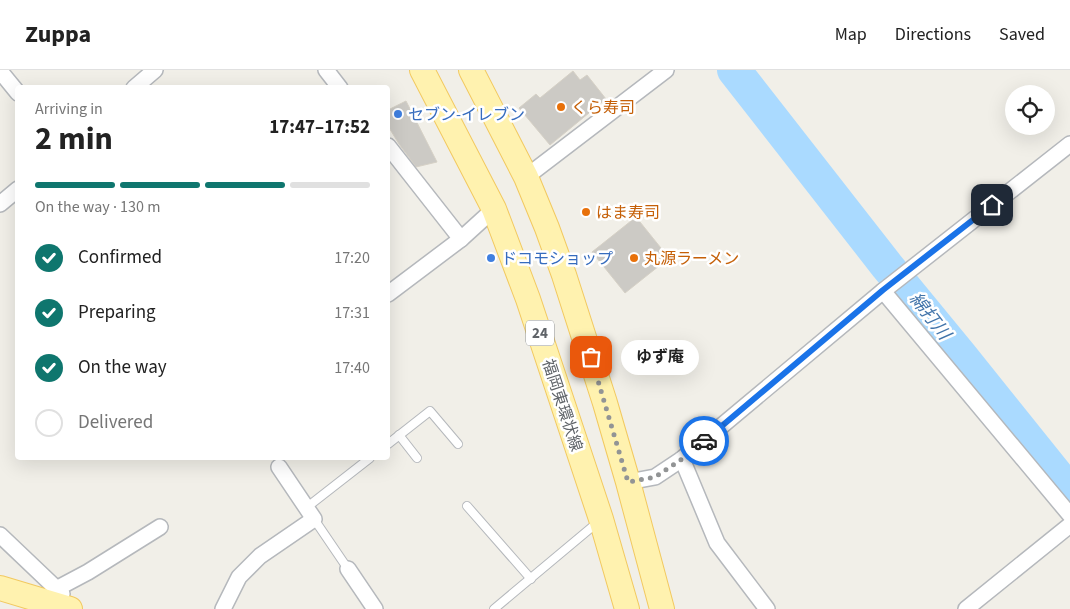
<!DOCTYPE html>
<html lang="en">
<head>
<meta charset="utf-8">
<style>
  body { margin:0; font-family:"Source Sans 3","Noto Sans JP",sans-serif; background:#f6f6f6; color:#222; height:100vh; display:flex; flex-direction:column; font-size:19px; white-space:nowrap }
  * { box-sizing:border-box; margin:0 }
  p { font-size:16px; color:#767676 }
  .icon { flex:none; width:28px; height:28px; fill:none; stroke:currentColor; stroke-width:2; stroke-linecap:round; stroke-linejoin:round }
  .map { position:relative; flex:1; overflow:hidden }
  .drawer { position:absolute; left:15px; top:15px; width:375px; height:375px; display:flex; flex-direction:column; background:#fff; border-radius:5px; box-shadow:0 5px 20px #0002 }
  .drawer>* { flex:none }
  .tools { position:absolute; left:1005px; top:15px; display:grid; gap:10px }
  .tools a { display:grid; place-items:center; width:50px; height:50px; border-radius:50%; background:#fff; box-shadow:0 5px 20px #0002; font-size:25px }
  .pin { position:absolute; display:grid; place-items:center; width:42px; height:42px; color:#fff; margin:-21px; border-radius:10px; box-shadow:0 2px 8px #0006 }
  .courier { position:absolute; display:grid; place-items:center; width:50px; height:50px; margin:-25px; border:4px solid #1a73e8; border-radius:50%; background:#fff; color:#222; box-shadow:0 1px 6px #0007 }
  .bubble { position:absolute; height:35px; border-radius:18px; background:#fff; box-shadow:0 5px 20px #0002; font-size:16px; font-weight:700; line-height:35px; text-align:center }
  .headline em { font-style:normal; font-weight:700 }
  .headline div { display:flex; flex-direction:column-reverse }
  .headline { display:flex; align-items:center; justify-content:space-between; height:85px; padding:0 20px }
  h1 { font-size:32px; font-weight:700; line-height:38px }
  .bar { display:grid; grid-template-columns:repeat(4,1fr); gap:8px 5px; align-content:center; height:60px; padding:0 20px }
  .bar i { height:6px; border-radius:4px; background:#e0e0e0 }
  .bar .on { background:#0f766e }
  .bar p { grid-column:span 4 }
  ol { padding:0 20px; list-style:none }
  li { display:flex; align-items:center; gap:15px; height:55px }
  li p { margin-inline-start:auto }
  li .icon { padding:5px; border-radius:50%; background:#0f766e; color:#fff; stroke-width:4 }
  li:last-child { color:#767676 }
  li i { width:28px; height:28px; border:2px solid #e0e0e0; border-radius:50% }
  header { display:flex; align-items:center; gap:30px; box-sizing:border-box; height:70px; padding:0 25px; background:#fff; border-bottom:1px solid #e0e0e0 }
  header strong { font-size:24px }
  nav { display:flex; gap:28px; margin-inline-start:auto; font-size:18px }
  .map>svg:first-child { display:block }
</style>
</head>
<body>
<header>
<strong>Zuppa</strong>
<nav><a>Map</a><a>Directions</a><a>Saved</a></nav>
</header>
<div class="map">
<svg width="1070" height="539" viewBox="0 0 1070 539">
  <rect width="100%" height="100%" fill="#f1efe8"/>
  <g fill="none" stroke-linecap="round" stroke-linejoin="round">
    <path stroke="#aadaff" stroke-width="34" d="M734,0L887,196L961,286L1070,422"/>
  </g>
  <g fill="#cccac5" stroke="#d6d1c6">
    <path d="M573,1L580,10L587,5L606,29L550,75L519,38L536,24L540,28Z"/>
    <path d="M406,31L437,92L416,97L399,74L388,56V40Z"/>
    <path d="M636,147L669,188L625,223L592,182Z"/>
  </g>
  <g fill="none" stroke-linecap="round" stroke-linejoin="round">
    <g stroke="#b5b8bc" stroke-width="10">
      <g id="lane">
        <path d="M399,365L417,388"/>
        <path d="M388,374L430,341L458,374"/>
        <path d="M467,436L531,509"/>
        <path d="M306,438L370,388"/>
        <path d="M314,449L348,499"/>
        <path d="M494,539L598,452"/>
      </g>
    </g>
    <g stroke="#b5b8bc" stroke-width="18">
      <g id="street">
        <path d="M326,0L340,18"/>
        <path d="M0,1L18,23"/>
        <path d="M134,18L155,0"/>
        <path d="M388,76L461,169"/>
        <path d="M526,107L666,0"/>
        <path d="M0,134L18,119"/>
        <path d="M883,221L1070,445"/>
        <path d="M388,224L461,169L494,139"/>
        <path d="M682,389L717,473L767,539"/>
        <path d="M628,412L655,407L682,389L883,221L1070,74"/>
        <path d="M0,465L62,524"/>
        <path d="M348,499L375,539"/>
        <path d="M56,519L88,502L160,457"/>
        <path d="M223,539L239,507L260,486L314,449L279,397"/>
        <path d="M966,539L1070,455"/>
      </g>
    </g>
    <g stroke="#f2c960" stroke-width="26">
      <g id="primary">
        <path d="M422,0L494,139L528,229L601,449L627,539"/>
        <path d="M471,0L526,107L547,158L564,205L605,333L628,412L662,539"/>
        <path d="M0,518L70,539"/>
      </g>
    </g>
    <use href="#lane" stroke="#fff" stroke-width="8"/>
    <use href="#street" stroke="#fff" stroke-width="15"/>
    <use href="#primary" stroke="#fff2af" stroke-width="24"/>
  </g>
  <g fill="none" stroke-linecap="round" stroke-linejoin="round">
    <path stroke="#929495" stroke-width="5" stroke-dasharray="0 9" d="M591,287L628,412L655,407L682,389L704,371"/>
    <path stroke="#1a73e8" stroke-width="6" d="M704,371L883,220L992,135"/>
  </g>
  <g fill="#e8710a" stroke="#fff" stroke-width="2">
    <circle cx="561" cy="37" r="5"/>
    <circle cx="586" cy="142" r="5"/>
    <circle cx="634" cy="188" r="5"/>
  </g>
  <g fill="#3f7fe0" stroke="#fff" stroke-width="2">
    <circle cx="398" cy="44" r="5"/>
    <circle cx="491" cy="188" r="5"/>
  </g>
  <g text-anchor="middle" stroke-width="5" stroke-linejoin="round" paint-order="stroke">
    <rect fill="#fff" stroke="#8f9295" stroke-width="1" x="526" y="250.5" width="28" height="25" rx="4"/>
    <g font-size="15" font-weight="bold" fill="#5f6368">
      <text x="540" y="268">24</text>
    </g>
    <g font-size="16" fill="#c56008" stroke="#fff" text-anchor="start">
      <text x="571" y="43">くら寿司</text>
      <text x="596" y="148">はま寿司</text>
      <text x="644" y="194">丸源ラーメン</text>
    </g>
    <g font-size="16" fill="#366cbe" stroke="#fff" text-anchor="start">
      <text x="408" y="50">セブン-イレブン</text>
      <text x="501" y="194">ドコモショップ</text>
    </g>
    <g font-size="16" fill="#5f6368" stroke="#fff">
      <text transform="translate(563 335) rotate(72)" y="6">福岡東環状線</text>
    </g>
    <g font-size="18" font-style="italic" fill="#4174aa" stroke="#fff">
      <text transform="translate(930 246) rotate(52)" y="6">綿打川</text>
    </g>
  </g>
</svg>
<div class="tools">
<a><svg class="icon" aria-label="locate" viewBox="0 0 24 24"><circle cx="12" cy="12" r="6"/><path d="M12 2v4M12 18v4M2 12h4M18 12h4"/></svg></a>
</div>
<div class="pin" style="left:591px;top:287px;background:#ea580c"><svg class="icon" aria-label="bag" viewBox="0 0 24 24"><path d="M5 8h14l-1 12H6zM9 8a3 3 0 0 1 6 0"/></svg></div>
<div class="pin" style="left:992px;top:135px;background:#1f2937"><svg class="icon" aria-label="home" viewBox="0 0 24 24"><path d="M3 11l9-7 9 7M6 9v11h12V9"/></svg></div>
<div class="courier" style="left:704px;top:371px"><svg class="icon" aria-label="car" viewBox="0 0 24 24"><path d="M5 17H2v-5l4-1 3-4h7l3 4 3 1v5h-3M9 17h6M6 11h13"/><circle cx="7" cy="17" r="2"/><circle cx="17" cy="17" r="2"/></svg></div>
<div class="bubble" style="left:621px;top:270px;width:78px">ゆず庵</div>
<section class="drawer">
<div class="headline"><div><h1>2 min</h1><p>Arriving in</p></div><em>17:47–17:52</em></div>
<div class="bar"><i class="on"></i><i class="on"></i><i class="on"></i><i></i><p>On the way · 130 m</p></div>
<ol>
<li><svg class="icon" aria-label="check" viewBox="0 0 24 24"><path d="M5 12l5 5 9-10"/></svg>Confirmed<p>17:20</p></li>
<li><svg class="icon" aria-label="check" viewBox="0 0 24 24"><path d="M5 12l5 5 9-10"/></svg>Preparing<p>17:31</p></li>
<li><svg class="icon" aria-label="check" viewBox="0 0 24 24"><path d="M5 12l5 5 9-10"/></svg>On the way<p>17:40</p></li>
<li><i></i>Delivered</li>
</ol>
</section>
</div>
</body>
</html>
